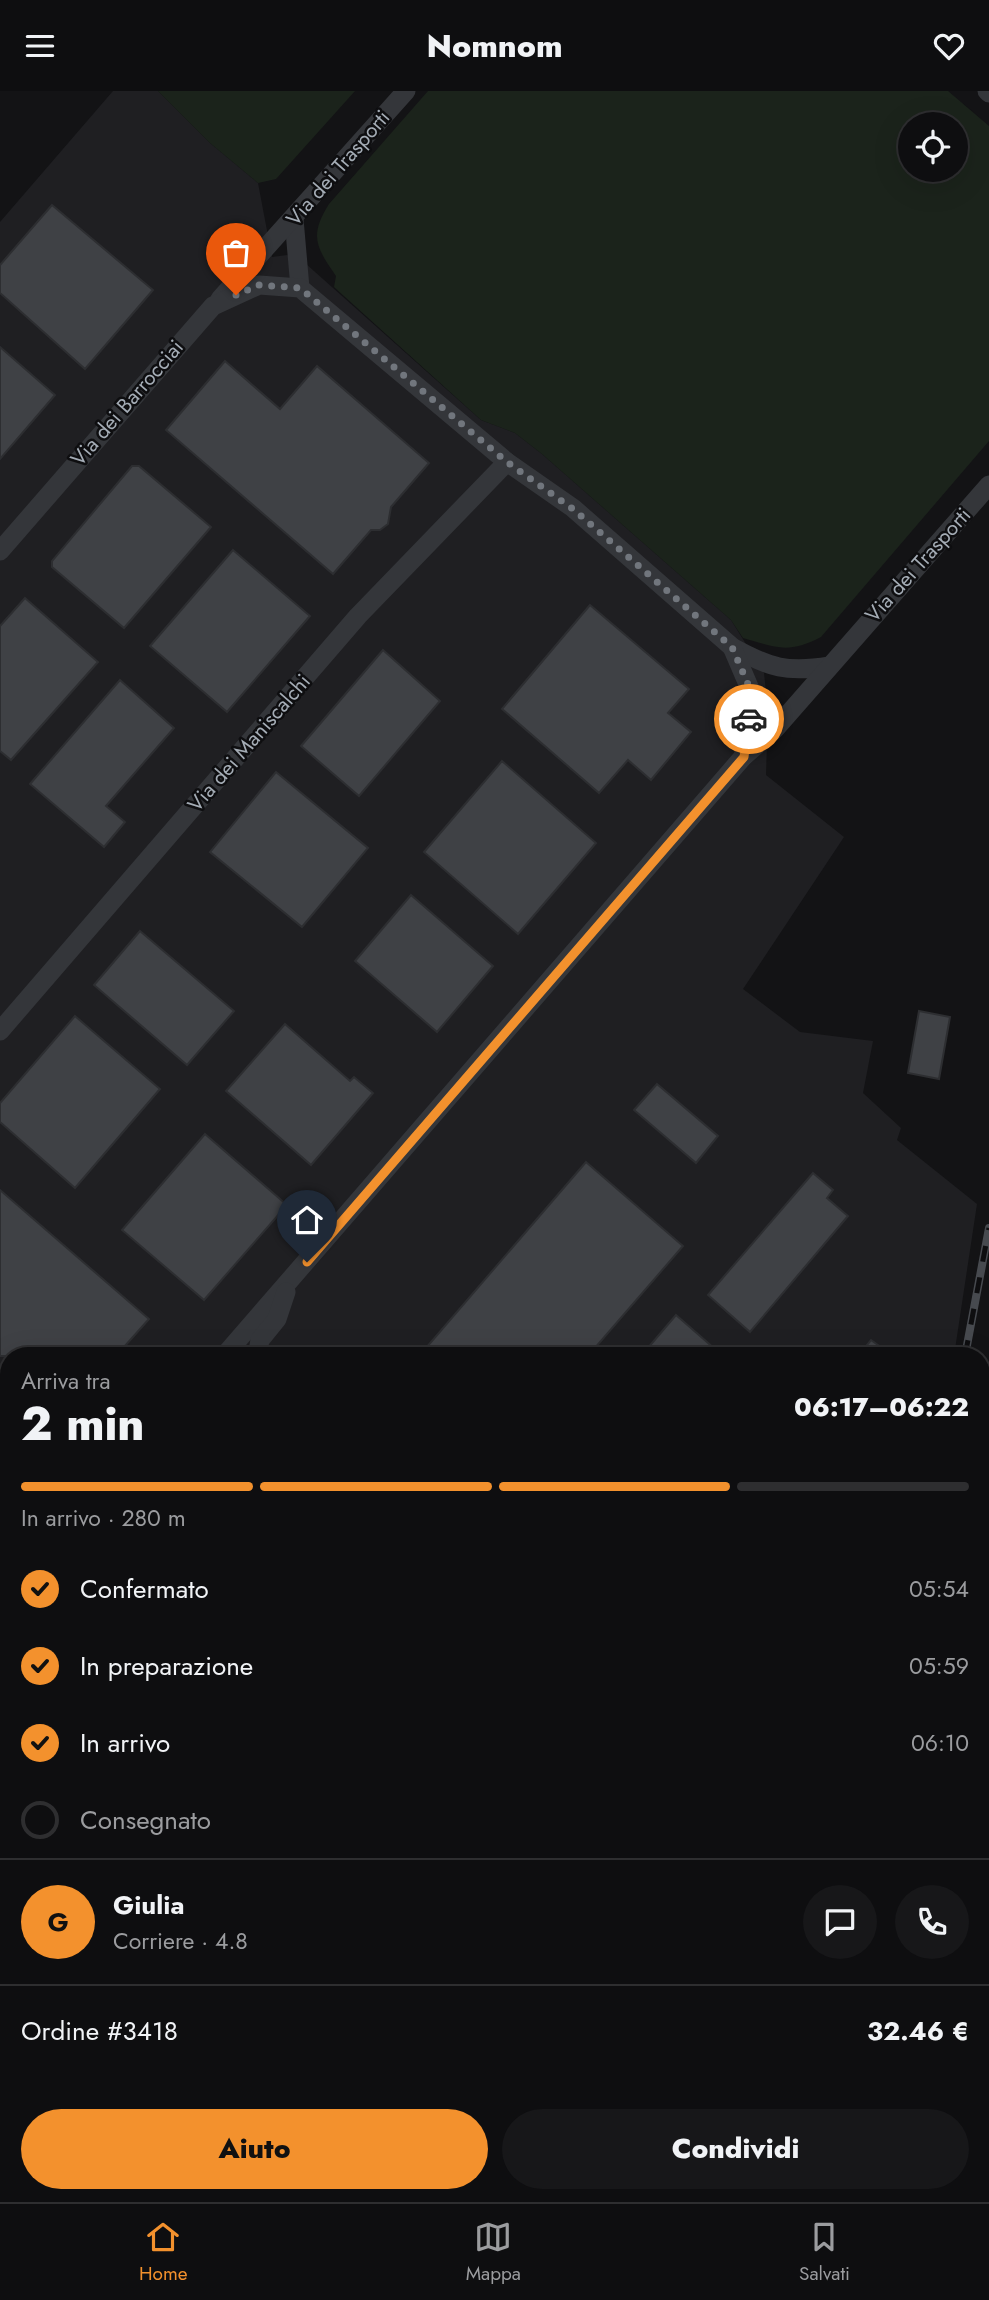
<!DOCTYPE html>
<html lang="it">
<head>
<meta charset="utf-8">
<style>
  body { margin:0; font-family:Jost,sans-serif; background:#171719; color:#f1f3f6; height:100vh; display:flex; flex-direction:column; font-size:26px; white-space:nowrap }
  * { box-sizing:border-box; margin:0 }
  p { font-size:23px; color:#9b9c9f }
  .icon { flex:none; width:38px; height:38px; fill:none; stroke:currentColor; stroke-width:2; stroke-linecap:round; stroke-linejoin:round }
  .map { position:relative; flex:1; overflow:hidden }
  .panel { position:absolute; left:0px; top:1256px; width:990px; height:856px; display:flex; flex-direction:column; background:#0e0e10; border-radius:28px 28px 0 0; box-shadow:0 7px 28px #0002,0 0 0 2px #2e2e30 }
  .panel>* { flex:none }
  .fabs { position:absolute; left:898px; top:21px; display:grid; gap:14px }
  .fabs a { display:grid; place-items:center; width:70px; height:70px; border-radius:50%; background:#0e0e10; box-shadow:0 7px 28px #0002,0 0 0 2px #2e2e30; font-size:35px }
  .pin { position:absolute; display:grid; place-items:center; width:60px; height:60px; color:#fff; margin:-72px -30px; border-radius:50% 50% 50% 0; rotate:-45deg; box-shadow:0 0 7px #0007 }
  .pin .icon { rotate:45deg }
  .courier { position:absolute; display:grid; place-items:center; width:70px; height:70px; margin:-35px; border:5px solid #f3912d; border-radius:50%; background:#fff; color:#222; box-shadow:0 2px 9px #0007 }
  .overview em { font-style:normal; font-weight:800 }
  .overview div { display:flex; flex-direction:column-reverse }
  .overview { display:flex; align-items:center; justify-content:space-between; height:119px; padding:0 21px }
  h1 { font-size:46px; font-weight:800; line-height:52px }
  .bar { display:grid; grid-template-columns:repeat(4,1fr); gap:10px 7px; align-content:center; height:84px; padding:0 21px }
  .bar i { height:9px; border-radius:5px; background:#2e2e30 }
  .bar .selected { background:#f3912d }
  .bar p { grid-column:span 4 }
  .line { display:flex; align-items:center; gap:18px; padding:0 21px; border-top:2px solid #2e2e30 }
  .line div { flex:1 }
  .round { display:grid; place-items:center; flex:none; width:74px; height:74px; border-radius:37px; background:#171719 }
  ol { padding:0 21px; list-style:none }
  li { display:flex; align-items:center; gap:21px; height:77px }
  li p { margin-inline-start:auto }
  li .icon { padding:7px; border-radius:50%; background:#f3912d; color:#111; stroke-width:4 }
  li:last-child { color:#9b9c9f }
  li i { width:38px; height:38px; border:4px solid #2e2e30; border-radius:50% }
  .cta { display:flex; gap:14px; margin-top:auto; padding:14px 21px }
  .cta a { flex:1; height:80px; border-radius:42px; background:#f3912d; color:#111; font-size:28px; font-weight:800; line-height:80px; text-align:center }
  .cta a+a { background:#171719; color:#f1f3f6 }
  header { display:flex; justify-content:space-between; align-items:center; height:91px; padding:0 21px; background:#0e0e10; font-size:32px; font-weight:800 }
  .menu { display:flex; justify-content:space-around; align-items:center; height:98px; border-top:2px solid #2e2e30; background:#0e0e10; font-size:19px; color:#9b9c9f }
  .menu a { display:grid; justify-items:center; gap:4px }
  .menu .selected { color:#f3912d }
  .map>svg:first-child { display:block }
</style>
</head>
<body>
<header><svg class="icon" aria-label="menu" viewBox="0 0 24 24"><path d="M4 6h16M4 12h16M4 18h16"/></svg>Nomnom<svg class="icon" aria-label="heart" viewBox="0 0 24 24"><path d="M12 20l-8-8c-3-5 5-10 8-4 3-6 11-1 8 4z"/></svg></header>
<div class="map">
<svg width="989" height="2111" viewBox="0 0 989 2111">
  <rect width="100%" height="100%" fill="#131315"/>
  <path fill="#1f1f22" d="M113,0H158L210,52L258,92L272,166L287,164L305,172L481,329L515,342L542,363L731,529L764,582L768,619L766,684L844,746L743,898L800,941L873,950L863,1002L901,1037L897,1049L977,1113L954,1265H9V1554L0,1564V131Z"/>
  <g fill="#1b231b" fill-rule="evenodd">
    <path d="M158,0H355L276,88L258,92L210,52Z"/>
    <path d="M428,0H948L989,35V350L821,546C788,563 778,557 743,547L731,529L542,363L515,342L481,329L334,196L336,185C316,156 309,145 329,113ZM910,33H956V79H910Z"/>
  </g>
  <g fill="#3f4145" stroke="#2d2e31" stroke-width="2">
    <path d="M52,114L153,199L85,278L0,202V174Z"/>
    <path d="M0,256L55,304L0,368Z"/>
    <path d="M225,270L280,318L317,275L429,372L391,416L388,433L380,439H371L333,483L166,339Z"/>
    <path d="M132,375H139L211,436L124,537L52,476V470Z"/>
    <path d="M233,459L310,525L227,621L150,555Z"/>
    <path d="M25,507L98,571L11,669L0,660V535Z"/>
    <path d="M590,514L689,598L668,622L691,641L651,689L628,669L599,702L502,618Z"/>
    <path d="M383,559L440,610L359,705L301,655Z"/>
    <path d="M120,589L174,637L106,715L125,731L104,756L30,693Z"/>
    <path d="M502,670L596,752L518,843L424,761Z"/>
    <path d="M276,681L368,757L302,836L210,761Z"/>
    <path d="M411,804L493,875L437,941L355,870Z"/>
    <path d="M140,840L234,920L187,974L94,894Z"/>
    <path d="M919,920L950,926L939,988L908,982Z"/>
    <path d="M75,925L160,998L75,1097L0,1031V1012Z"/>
    <path d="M285,933L350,990L354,986L373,1002L311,1074L226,1000Z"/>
    <path d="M657,993L718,1045L696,1072L634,1019Z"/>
    <path d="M205,1043L287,1114L204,1209L122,1139Z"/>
    <path d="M586,1071L683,1155L588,1265H419Z"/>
    <path d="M813,1082L833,1099L827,1107L848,1125L750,1241L708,1204Z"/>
    <path d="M0,1099L149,1228L116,1265H0Z"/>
    <path d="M676,1224L723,1265H641Z"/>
    <path d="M871,1249L893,1265H858Z"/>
  </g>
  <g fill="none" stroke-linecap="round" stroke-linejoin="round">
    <g stroke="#34363a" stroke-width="19">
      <path d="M987,0L989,2"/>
      <path d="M294,128L300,197"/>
      <path d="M220,208L406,0"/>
      <path d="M0,460L213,215L259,194L300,197L507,371L573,417L732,556C770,577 787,582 830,575"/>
      <path d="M732,556L750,598L749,634L743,666"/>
      <path d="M0,940L358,525L507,371"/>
      <path d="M224,1265L743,666L776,637L989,394"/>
      <path d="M257,1265L260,1249L277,1228L286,1201"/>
      <path d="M0,1529L9,1519"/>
    </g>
    <g stroke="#505359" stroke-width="24">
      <path d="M982,1428L989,1395"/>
      <path d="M245,2104L253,2111"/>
      <path d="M980,2104V2111"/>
      <path d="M91,2111L94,2104"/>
      <path d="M844,2111L846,2104"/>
      <path d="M926,2111L927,2104"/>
    </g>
    <g stroke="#474a4f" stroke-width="8">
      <g id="rail">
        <path d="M965,1265L989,1137"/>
        <path d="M803,2111L804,2104"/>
      </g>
    </g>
    <use href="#rail" stroke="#0e0e10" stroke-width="5" stroke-dasharray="16" stroke-linecap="butt"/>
  </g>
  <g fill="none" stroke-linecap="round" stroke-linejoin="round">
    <path stroke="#71767d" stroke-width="7" stroke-dasharray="0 12.6" d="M236,204L259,194L300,197L507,371L573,418L732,556L750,598L749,628"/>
    <path stroke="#f3912d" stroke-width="9" d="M307,1171L744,666L749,628"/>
  </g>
  <g text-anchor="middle" stroke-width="5" stroke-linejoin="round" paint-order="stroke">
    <g font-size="21" fill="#a4acb5" stroke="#0e0e10">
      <text transform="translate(338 77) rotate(-49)" y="7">Via dei Trasporti</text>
      <text transform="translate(127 312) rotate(-49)" y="7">Via dei Barrocciai</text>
      <text transform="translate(918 474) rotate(-48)" y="7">Via dei Trasporti</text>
      <text transform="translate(249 652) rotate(-49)" y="7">Via dei Maniscalchi</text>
    </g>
  </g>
</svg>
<div class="fabs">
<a><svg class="icon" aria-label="locate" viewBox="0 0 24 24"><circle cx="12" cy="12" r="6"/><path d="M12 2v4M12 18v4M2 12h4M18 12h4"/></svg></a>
</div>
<div class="pin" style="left:236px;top:204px;background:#ea580c"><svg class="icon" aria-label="bag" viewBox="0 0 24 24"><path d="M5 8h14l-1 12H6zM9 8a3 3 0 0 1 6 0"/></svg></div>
<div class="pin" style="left:307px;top:1171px;background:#1f2937"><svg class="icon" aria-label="home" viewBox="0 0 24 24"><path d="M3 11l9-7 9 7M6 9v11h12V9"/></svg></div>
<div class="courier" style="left:749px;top:628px"><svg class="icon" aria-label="car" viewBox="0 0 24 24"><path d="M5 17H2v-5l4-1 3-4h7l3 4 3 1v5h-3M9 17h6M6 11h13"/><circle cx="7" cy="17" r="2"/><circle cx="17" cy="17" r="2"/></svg></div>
<section class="panel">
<div class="overview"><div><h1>2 min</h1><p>Arriva tra</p></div><em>06:17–06:22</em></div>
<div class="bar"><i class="selected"></i><i class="selected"></i><i class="selected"></i><i></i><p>In arrivo · 280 m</p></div>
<ol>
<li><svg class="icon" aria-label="check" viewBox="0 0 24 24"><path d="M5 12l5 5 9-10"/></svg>Confermato<p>05:54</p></li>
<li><svg class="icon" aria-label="check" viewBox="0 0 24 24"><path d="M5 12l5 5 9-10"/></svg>In preparazione<p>05:59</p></li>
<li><svg class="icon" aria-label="check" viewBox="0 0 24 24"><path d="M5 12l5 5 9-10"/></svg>In arrivo<p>06:10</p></li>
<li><i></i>Consegnato</li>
</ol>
<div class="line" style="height:126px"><b class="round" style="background:#f3912d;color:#111">G</b><div><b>Giulia</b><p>Corriere · 4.8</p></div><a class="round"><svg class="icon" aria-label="chat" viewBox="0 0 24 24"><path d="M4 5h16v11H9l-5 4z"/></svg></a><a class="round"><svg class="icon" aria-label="phone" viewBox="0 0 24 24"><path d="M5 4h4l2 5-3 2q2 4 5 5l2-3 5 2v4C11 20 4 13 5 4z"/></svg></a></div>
<div class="line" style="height:91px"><div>Ordine #3418</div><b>32.46 €</b></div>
<div class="cta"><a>Aiuto</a><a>Condividi</a></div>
</section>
</div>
<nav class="menu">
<a class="selected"><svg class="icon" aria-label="home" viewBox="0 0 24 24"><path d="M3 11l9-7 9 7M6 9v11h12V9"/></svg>Home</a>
<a><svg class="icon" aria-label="map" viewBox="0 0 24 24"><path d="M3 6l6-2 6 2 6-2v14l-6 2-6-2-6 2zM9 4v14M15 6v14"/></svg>Mappa</a>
<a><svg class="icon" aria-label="saved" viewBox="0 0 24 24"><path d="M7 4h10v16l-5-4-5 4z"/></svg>Salvati</a>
</nav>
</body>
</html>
